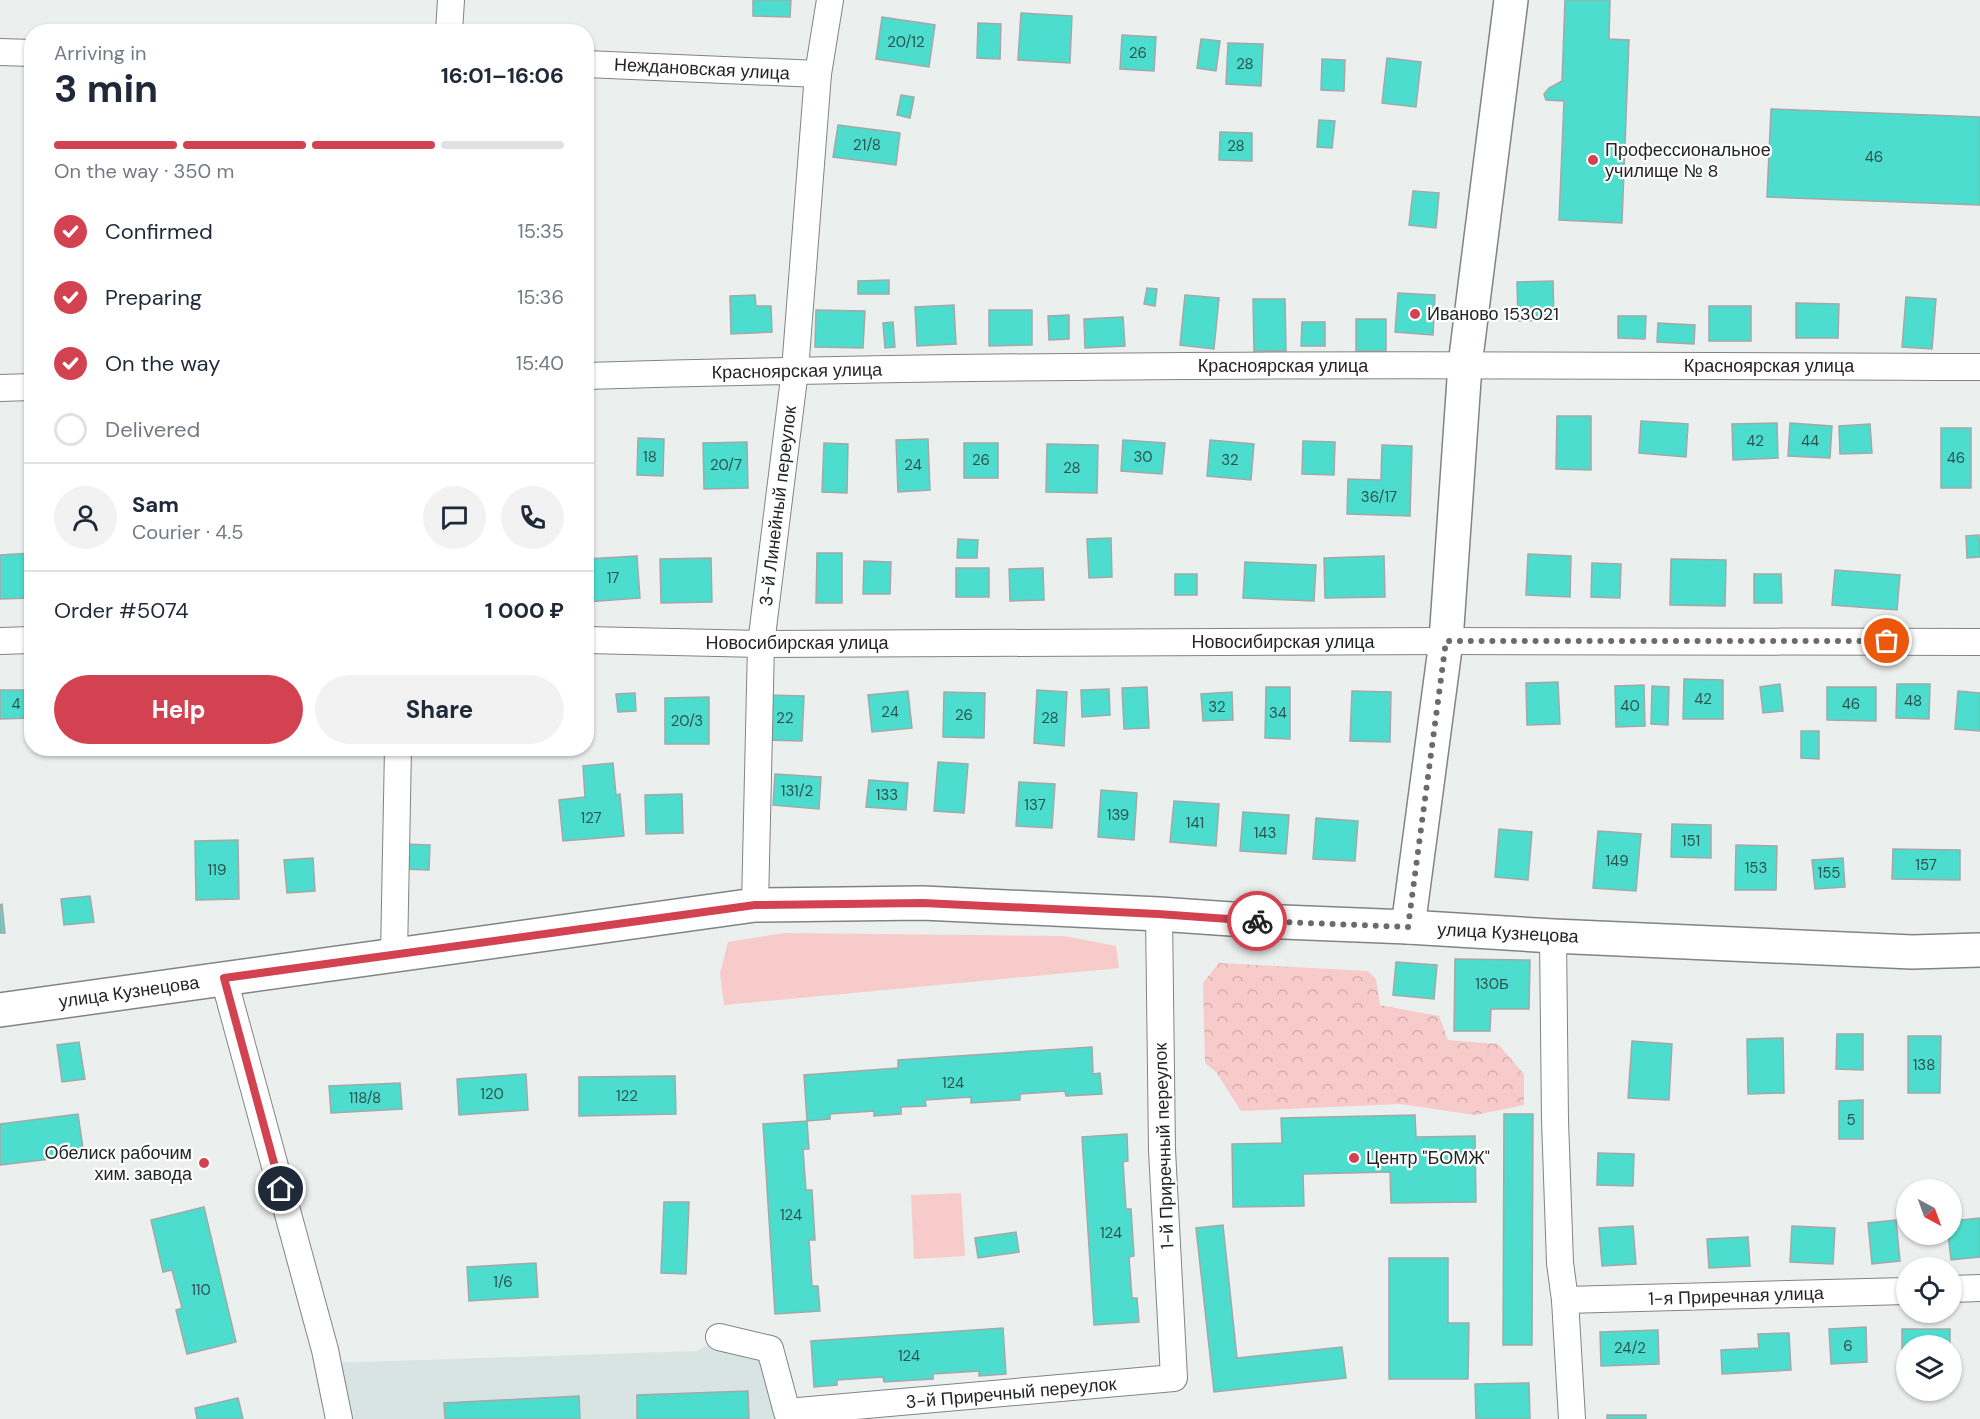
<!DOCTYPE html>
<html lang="en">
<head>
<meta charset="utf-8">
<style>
  body { margin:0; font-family:"DM Sans",sans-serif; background:#f2f2f3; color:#1f2937; height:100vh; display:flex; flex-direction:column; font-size:22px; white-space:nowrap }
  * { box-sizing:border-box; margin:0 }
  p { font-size:20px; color:#747a83 }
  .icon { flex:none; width:33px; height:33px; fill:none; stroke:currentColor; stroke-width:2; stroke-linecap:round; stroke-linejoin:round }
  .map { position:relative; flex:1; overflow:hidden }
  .sheet { position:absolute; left:24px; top:24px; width:570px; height:732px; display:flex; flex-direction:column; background:#fff; border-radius:24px; box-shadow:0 2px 4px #0004 }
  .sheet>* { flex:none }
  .needle { width:39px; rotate:139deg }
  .tools { position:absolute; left:1896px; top:1179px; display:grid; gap:12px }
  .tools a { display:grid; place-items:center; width:66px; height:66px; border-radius:50%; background:#fff; box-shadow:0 2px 4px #0004; font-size:30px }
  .pin { position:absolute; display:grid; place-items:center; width:51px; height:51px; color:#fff; margin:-26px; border:3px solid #fff; border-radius:50%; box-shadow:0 2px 6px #0007 }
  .courier { position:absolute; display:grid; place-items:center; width:60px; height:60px; margin:-30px; border:4px solid #d34250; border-radius:50%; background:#fff; color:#222; box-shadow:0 2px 8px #0007 }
  .head em { font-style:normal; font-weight:700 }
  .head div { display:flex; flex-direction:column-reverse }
  .head { display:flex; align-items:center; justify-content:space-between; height:102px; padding:0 30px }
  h1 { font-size:39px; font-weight:700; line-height:45px }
  .bar { display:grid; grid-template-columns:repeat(4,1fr); gap:9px 6px; align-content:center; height:72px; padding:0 30px }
  .bar i { height:8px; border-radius:4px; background:#e0e1e3 }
  .bar .current { background:#d34250 }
  .bar p { grid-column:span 4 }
  .line { display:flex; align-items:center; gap:15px; padding:0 30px; border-top:2px solid #e0e1e3 }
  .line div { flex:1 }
  .round { display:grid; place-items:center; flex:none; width:63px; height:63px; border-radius:32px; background:#f2f2f3 }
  ol { padding:0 30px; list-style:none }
  li { display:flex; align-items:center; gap:18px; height:66px }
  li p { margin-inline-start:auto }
  li .icon { padding:6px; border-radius:50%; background:#d34250; color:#fff; stroke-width:4 }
  li:last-child { color:#747a83 }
  li i { width:33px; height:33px; border:3px solid #e0e1e3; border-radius:50% }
  .cta { display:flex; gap:12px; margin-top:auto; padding:12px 30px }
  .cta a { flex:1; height:69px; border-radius:36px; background:#d34250; color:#fff; font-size:24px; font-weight:700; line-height:69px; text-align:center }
  .cta a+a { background:#f2f2f3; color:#1f2937 }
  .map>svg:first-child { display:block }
</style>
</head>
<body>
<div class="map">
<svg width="1980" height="1419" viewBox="0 0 1980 1419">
  <defs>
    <pattern id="forest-crowns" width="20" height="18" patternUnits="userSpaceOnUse" patternTransform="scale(1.5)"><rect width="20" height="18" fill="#f7cbca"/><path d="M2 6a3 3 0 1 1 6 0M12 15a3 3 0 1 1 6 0" fill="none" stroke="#d3aead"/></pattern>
  </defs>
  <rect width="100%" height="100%" fill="#ebefee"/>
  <path fill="#d7e4e2" d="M719,1340L767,1351L785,1419H342L331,1363L696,1351Z"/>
  <g fill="#f7cbca">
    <path d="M784,933L1064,936L1116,946L1119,968L724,1005L720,973L728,942Z"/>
    <path d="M961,1193L965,1256L914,1259L911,1195Z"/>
  </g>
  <path fill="url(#forest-crowns)" d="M1219,963L1368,971L1376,979L1380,1005L1439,1016L1448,1040L1498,1044L1524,1074V1105L1475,1115L1400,1104L1241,1111L1216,1072L1205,1063L1203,983Z"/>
  <g fill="#4cddcf" stroke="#a5a8a8" stroke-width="1.5">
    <path d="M753,0H791L790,17L753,16Z"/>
    <path d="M1565,0H1610L1609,39L1629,40L1622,223L1559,220L1564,101L1546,100L1544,94L1549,88L1562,81Z"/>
    <path d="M1021,13L1072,16L1070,63L1018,60Z"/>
    <path d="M882,17L935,25L929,67L876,59Z"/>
    <path d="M978,23L1001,24L1000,59L977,58Z"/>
    <path d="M1122,35L1156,37L1154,71L1120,69Z"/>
    <path d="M1201,39L1220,41L1216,71L1197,68Z"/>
    <path d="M1228,43L1263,44L1261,86L1226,84Z"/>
    <path d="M1387,58L1421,62L1416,107L1382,103Z"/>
    <path d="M1322,59L1345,60L1344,91L1321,90Z"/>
    <path d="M901,95L914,97L910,118L897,115Z"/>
    <rect x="586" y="101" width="4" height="26"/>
    <path d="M1771,109L1980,117V205L1767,197Z"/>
    <path d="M1319,120L1335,121L1332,148L1317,147Z"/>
    <path d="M838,125L900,133L896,165L833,157Z"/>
    <path d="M1220,132L1252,133V161L1219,160Z"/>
    <path d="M1413,191L1439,193L1436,228L1409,225Z"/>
    <path d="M889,280V294H858V281Z"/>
    <path d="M1553,281L1554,320L1518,321L1517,282Z"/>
    <path d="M1147,288L1157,289L1155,306L1144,304Z"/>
    <path d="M1398,293L1435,295L1433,335L1395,332Z"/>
    <path d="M755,295L756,306H771L772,332L731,334L730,296Z"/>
    <path d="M1185,295L1219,298L1214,349L1180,345Z"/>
    <path d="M1906,297L1936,299L1932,349L1902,347Z"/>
    <path d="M1253,299H1285L1286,351H1254Z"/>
    <path d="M1796,303L1839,304L1838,338H1796Z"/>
    <path d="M954,305L956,344L917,346L915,307Z"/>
    <rect x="1709" y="306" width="42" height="35"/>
    <path d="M816,310L865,311L863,348L815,347Z"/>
    <path d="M989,310H1032V345L989,346Z"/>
    <path d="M1069,315V339L1049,340L1048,316Z"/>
    <path d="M1618,316H1646L1645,339L1618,338Z"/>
    <path d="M1123,317L1125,346L1085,348L1084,319Z"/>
    <rect x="1356" y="319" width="30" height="32"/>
    <path d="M893,322L895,347L885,348L883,323Z"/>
    <path d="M1302,322H1325V346H1301Z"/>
    <path d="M1658,323L1695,325L1694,344L1657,342Z"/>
    <path d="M1557,416H1591V470L1556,469Z"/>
    <path d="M1641,421L1688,424L1686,457L1639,453Z"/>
    <path d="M1777,423L1778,458L1733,460L1732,424Z"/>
    <path d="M1790,423L1832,426L1830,458L1788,456Z"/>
    <path d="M1870,424L1872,453L1840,454L1839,426Z"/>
    <rect x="1941" y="428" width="30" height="60"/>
    <path d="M638,438L664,439L663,476L637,475Z"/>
    <path d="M928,439L930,490L898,492L896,440Z"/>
    <path d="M1123,440L1165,443L1162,474L1121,471Z"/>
    <path d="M1210,440L1254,444L1251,480L1207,476Z"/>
    <path d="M1303,441L1335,442L1334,475L1302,474Z"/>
    <path d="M747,442L748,488L704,489L703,443Z"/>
    <path d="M824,443L848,444L847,493L822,492Z"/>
    <rect x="964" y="443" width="34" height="35"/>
    <path d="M1047,444L1098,445L1097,493L1046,492Z"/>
    <path d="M1382,445L1412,446L1410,516L1347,514L1348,479L1381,480Z"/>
    <path d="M1979,535L1980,557L1967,558L1966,536Z"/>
    <path d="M1111,538L1112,577L1089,578L1087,539Z"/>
    <path d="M958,539L978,540L977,558H957Z"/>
    <path d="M32,553V598L0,599V555Z"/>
    <path d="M817,553H842V603H816Z"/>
    <path d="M1528,554L1571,556L1570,597L1526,595Z"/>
    <path d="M637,556L640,598L586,602V559Z"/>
    <path d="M1384,556L1385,597L1325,598L1324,558Z"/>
    <path d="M711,558L712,602L661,603L660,559Z"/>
    <path d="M1671,559L1726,560L1725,606L1670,605Z"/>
    <path d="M864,561L891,562L890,594H863Z"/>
    <path d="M1245,562L1316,565L1314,601L1243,598Z"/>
    <path d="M1592,563L1621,564L1620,598L1591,597Z"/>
    <rect x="956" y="568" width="33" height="29"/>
    <path d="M1043,568L1044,600L1010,601L1009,569Z"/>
    <path d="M1835,570L1900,575L1897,610L1832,605Z"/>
    <rect x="1175" y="574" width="22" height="21"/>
    <path d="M1754,574H1781L1782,603H1754Z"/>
    <path d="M1684,679L1723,680V719H1683Z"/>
    <path d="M1558,682L1560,724L1527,725L1526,683Z"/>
    <path d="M1780,684L1783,711L1763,713L1760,687Z"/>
    <path d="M1897,684H1930L1929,719L1896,718Z"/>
    <path d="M1644,685L1645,726L1616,727L1615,686Z"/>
    <path d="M1652,686L1669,687L1668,725L1651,724Z"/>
    <path d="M1147,687L1149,728L1124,729L1122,688Z"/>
    <path d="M1266,687H1290V739L1265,738Z"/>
    <path d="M1827,687H1876V721L1827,720Z"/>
    <path d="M1109,689L1110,715L1082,717L1081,690Z"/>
    <path d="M0,690H32V718L0,719Z"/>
    <path d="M1037,690L1067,692L1064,746L1034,743Z"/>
    <path d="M908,691L912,728L872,732L868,695Z"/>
    <path d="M1352,691L1391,692L1390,742L1350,741Z"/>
    <path d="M1958,691L1980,693V731L1955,729Z"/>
    <path d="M944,692L985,693L984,738L943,737Z"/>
    <path d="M1232,692L1233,720L1203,721L1201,694Z"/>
    <path d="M635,693L636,711L618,712L616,694Z"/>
    <path d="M768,695L804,696L802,741L766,740Z"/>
    <path d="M709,697V744H665V698Z"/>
    <path d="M1801,731H1819V759L1801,758Z"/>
    <path d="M938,762L968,764L964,813L934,811Z"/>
    <path d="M613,763L616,795L620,794L624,836L563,841L559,800L585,797L583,766Z"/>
    <path d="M775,774L821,777L819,809L773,805Z"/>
    <path d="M869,780L908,783L906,810L866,807Z"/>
    <path d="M1019,782L1055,784L1052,828L1016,826Z"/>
    <path d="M1101,790L1137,793L1134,840L1098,837Z"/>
    <path d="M682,794L683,833L646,834L645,795Z"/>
    <path d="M1174,801L1219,804L1216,846L1170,842Z"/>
    <path d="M1243,812L1289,815L1286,854L1240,851Z"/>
    <path d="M1316,818L1358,821L1355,861L1313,859Z"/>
    <path d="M1672,824L1711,825V858L1671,857Z"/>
    <path d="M1499,829L1532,832L1528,880L1495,877Z"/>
    <path d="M1598,831L1641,834L1636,891L1593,888Z"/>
    <path d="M238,840L239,899L196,900L195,841Z"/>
    <path d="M401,844L430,845L429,870L400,869Z"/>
    <path d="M1736,845L1777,846L1776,890H1735Z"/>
    <path d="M1893,849L1960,850V880L1892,879Z"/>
    <path d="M313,858L315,891L287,893L284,860Z"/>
    <path d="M1843,858L1845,887L1815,889L1812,860Z"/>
    <path d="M90,896L94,922L64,925L61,899Z"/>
    <path d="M2,904L5,933H0V905Z"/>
    <path d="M1455,959L1530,960L1529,1009H1491L1490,1031H1454Z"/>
    <path d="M1396,962L1437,965L1434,999L1393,995Z"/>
    <path d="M1837,1034H1863V1070L1836,1069Z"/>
    <path d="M1908,1036H1941L1940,1093H1908Z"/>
    <path d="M1783,1038L1784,1093L1748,1094L1747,1039Z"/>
    <path d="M1632,1041L1672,1044L1669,1100L1628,1098Z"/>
    <path d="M79,1042L85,1079L62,1082L57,1045Z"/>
    <path d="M1092,1047L1093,1074L1100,1073L1102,1094L1066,1096L1065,1091L1020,1094V1100L971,1103V1097L925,1100L926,1106L901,1107V1114L874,1116V1111L830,1114V1119L807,1121L804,1075L898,1068V1060Z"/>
    <path d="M526,1074L528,1110L459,1115L457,1079Z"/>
    <path d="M675,1076L676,1114L579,1116V1077Z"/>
    <path d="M400,1083L402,1109L331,1113L329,1086Z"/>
    <path d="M1863,1100V1139H1839V1101Z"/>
    <path d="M78,1114L84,1155L0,1165V1124Z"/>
    <path d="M1504,1114H1533L1532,1345H1503Z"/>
    <path d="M1415,1115L1416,1137L1475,1136L1476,1202L1391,1203L1390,1172L1303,1174L1304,1206L1233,1207L1232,1144L1282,1143L1281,1118Z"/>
    <path d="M807,1121L809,1149H803L806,1190H812L815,1240H809L812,1286H818L820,1311L775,1314L763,1124Z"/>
    <path d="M1127,1134L1128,1161L1123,1162L1126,1209H1131L1134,1256L1129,1257L1132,1298H1137L1139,1322L1094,1325L1082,1137Z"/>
    <path d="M1598,1153L1634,1154L1633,1186L1597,1185Z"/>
    <path d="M664,1202H689L686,1274L661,1273Z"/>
    <path d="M204,1207L236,1342L187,1354L176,1310L182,1308L172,1270L163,1272L151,1220Z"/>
    <path d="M1980,1218V1257L1951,1260L1948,1234H1952V1221Z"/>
    <path d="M1896,1220L1900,1261L1872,1264L1868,1223Z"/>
    <path d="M1223,1225L1237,1358L1342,1347L1346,1378L1214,1392L1196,1228Z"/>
    <path d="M1633,1226L1636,1264L1602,1266L1599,1228Z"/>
    <path d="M1792,1226L1835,1228L1833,1264L1790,1262Z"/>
    <path d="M1016,1232L1019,1252L978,1258L975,1238Z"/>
    <path d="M1748,1237L1750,1266L1709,1268L1707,1239Z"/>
    <path d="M1389,1258H1448V1323H1469L1468,1379H1389Z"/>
    <path d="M536,1263L538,1297L469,1301L467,1267Z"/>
    <path d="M1866,1327L1867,1362L1831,1364L1829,1329Z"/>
    <path d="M1003,1328L1006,1374L979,1376V1371L933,1374V1379L884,1382L883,1377L837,1380V1385L814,1387L811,1341Z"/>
    <path d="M1902,1329H1950V1346H1906V1358H1902Z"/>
    <path d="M1658,1330L1659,1364L1601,1366L1600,1332Z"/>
    <path d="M1789,1333L1791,1370L1722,1374L1721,1350L1759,1348L1758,1334Z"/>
    <path d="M1529,1383L1530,1419H1476L1475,1384Z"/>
    <path d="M748,1391L749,1419H637V1395Z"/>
    <path d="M579,1396L580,1419H445L444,1403Z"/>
    <path d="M238,1398L243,1419H197L195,1408Z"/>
    <rect x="1607" y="1415" width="39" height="4"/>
  </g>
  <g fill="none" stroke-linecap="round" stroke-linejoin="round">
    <g stroke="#808483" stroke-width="28">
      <g id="street">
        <path d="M449,32L451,0"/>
        <path d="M0,52L32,53"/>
        <path d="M586,64L818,74"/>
        <path d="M586,376C1051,362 1516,365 1980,367"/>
        <path d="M0,388L32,387"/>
        <path d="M586,640L761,644L1446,641L1980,642"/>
        <path d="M0,641L32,640"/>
        <path d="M755,905L761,644L795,370L818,74L830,0"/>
        <path d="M1553,936L1555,1120L1560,1263L1565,1300L1572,1419"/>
        <path d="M394,955L398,748"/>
        <path d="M224,979L325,1350L339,1419"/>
        <path d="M1952,1289L1980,1288"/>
        <path d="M1565,1300L1906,1291"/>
        <path d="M719,1337L770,1349L787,1412L1174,1378L1162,1150L1159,914"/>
      </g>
    </g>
    <g stroke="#808483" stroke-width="36">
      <g id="secondary">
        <path d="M1408,927L1446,641L1465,365L1511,0"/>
        <path d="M0,1010L755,905L923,903L1159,914L1260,921L1408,927L1553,936L1912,952L1980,950"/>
      </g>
    </g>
    <use href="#street" stroke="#fff" stroke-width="26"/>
    <use href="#secondary" stroke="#fff" stroke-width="33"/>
  </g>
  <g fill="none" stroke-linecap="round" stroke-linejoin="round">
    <path stroke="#696c6b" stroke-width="6" stroke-dasharray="0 10.8" d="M1257,921L1408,927L1446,641H1887"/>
    <path stroke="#d34250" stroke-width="8" d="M281,1189L224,978L755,905L923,903L1158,914L1257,921"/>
  </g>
  <g fill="#d34250" stroke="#fff" stroke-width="2">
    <circle cx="1593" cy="160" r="6"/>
    <circle cx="1415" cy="314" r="6"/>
    <circle cx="1354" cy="1158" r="6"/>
    <circle cx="204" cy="1163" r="6"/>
  </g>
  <g text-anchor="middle" stroke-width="4.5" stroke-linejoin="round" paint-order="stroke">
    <g font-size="15" fill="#2d534f">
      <text x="906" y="47">20/12</text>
      <text x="1138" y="58">26</text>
      <text x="1245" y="69">28</text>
      <text x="867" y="150">21/8</text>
      <text x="1236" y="151">28</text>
      <text x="1874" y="162">46</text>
      <text x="1755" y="446">42</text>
      <text x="1810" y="446">44</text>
      <text x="650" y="462">18</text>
      <text x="1143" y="462">30</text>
      <text x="1956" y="463">46</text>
      <text x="981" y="465">26</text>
      <text x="1230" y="465">32</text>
      <text x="726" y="470">20/7</text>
      <text x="913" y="470">24</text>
      <text x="1072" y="473">28</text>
      <text x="1379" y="502">36/17</text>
      <text x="613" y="583">17</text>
      <text x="1703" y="704">42</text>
      <text x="1913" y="706">48</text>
      <text x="16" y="709">4</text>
      <text x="1851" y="709">46</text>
      <text x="1630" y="711">40</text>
      <text x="1217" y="712">32</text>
      <text x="890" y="717">24</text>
      <text x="1278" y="718">34</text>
      <text x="964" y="720">26</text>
      <text x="785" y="723">22</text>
      <text x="1050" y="723">28</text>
      <text x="687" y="726">20/3</text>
      <text x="797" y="796">131/2</text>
      <text x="887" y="800">133</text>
      <text x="1035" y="810">137</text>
      <text x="1118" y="820">139</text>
      <text x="591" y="823">127</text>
      <text x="1195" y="828">141</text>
      <text x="1265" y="838">143</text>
      <text x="1691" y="846">151</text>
      <text x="1617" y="866">149</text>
      <text x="1926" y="870">157</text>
      <text x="1756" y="873">153</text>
      <text x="217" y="875">119</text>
      <text x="1829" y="878">155</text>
      <text x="1492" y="989">130Б</text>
      <text x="1924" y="1070">138</text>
      <text x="953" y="1088">124</text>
      <text x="492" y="1099">120</text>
      <text x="627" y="1101">122</text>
      <text x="365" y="1103">118/8</text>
      <text x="1851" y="1125">5</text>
      <text x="791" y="1220">124</text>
      <text x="1111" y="1238">124</text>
      <text x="503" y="1287">1/6</text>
      <text x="201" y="1295">110</text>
      <text x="1848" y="1351">6</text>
      <text x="1630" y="1353">24/2</text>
      <text x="909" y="1361">124</text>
    </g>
    <g font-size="18" fill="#232524" stroke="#fff">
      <text transform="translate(702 69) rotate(3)" y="6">Неждановская улица</text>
      <text x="1283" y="372">Красноярская улица</text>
      <text x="1769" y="372">Красноярская улица</text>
      <text transform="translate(797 371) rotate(-1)" y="6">Красноярская улица</text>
      <text transform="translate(778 506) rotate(-83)" y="6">3-й Линейный переулок</text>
      <text x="1283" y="648">Новосибирская улица</text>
      <text x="797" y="649">Новосибирская улица</text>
      <text transform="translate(1508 933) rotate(3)" y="6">улица Кузнецова</text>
      <text transform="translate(129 992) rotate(-8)" y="6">улица Кузнецова</text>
      <text transform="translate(1164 1146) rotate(-92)" y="6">1-й Приречный переулок</text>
      <text transform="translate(1736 1296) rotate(-2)" y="6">1-я Приречная улица</text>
      <text transform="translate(1011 1393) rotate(-5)" y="6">3-й Приречный переулок</text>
    </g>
    <g font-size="18" fill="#232524" stroke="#fff" text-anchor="start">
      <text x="1605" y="156">Профессиональное<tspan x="1605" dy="21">училище № 8</tspan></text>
      <text x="1427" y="320">Иваново 153021</text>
      <text x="192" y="1159" text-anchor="end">Обелиск рабочим<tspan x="192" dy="21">хим. завода</tspan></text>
      <text x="1366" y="1164">Центр "БОМЖ"</text>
    </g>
  </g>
</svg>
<div class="tools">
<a><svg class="needle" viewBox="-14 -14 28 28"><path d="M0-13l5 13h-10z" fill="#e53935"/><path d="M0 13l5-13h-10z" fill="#747a83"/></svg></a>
<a><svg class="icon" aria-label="locate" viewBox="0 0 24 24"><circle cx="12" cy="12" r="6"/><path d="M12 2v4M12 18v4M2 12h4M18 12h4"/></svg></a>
<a><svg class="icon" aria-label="layers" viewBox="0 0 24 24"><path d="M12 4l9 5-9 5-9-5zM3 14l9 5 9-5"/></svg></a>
</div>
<div class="pin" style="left:1887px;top:641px;background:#ea580c"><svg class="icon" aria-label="bag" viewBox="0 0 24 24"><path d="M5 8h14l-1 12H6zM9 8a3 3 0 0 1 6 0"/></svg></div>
<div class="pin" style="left:281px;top:1189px;background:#1f2937"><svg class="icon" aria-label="home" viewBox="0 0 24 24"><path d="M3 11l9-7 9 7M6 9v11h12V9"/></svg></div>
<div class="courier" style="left:1257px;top:921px"><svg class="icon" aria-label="bike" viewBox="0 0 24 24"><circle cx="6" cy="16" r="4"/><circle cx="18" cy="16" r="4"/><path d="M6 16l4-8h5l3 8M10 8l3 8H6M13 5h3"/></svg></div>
<section class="sheet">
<div class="head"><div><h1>3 min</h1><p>Arriving in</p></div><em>16:01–16:06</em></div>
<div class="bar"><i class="current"></i><i class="current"></i><i class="current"></i><i></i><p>On the way · 350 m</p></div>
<ol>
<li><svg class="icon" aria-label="check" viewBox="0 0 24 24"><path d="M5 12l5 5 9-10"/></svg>Confirmed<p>15:35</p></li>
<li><svg class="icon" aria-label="check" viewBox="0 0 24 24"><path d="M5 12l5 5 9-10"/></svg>Preparing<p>15:36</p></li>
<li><svg class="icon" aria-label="check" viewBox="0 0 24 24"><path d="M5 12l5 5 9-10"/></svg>On the way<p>15:40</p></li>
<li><i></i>Delivered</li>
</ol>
<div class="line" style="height:108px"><a class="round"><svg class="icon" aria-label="person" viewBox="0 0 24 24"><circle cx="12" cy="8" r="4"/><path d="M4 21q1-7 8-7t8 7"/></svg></a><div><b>Sam</b><p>Courier · 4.5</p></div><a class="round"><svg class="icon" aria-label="chat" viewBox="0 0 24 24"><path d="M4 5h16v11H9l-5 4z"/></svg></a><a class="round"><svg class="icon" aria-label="phone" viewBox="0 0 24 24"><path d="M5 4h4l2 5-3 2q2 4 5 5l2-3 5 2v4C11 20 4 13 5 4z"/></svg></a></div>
<div class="line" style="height:78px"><div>Order #5074</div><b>1 000 ₽</b></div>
<div class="cta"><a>Help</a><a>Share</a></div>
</section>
</div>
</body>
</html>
